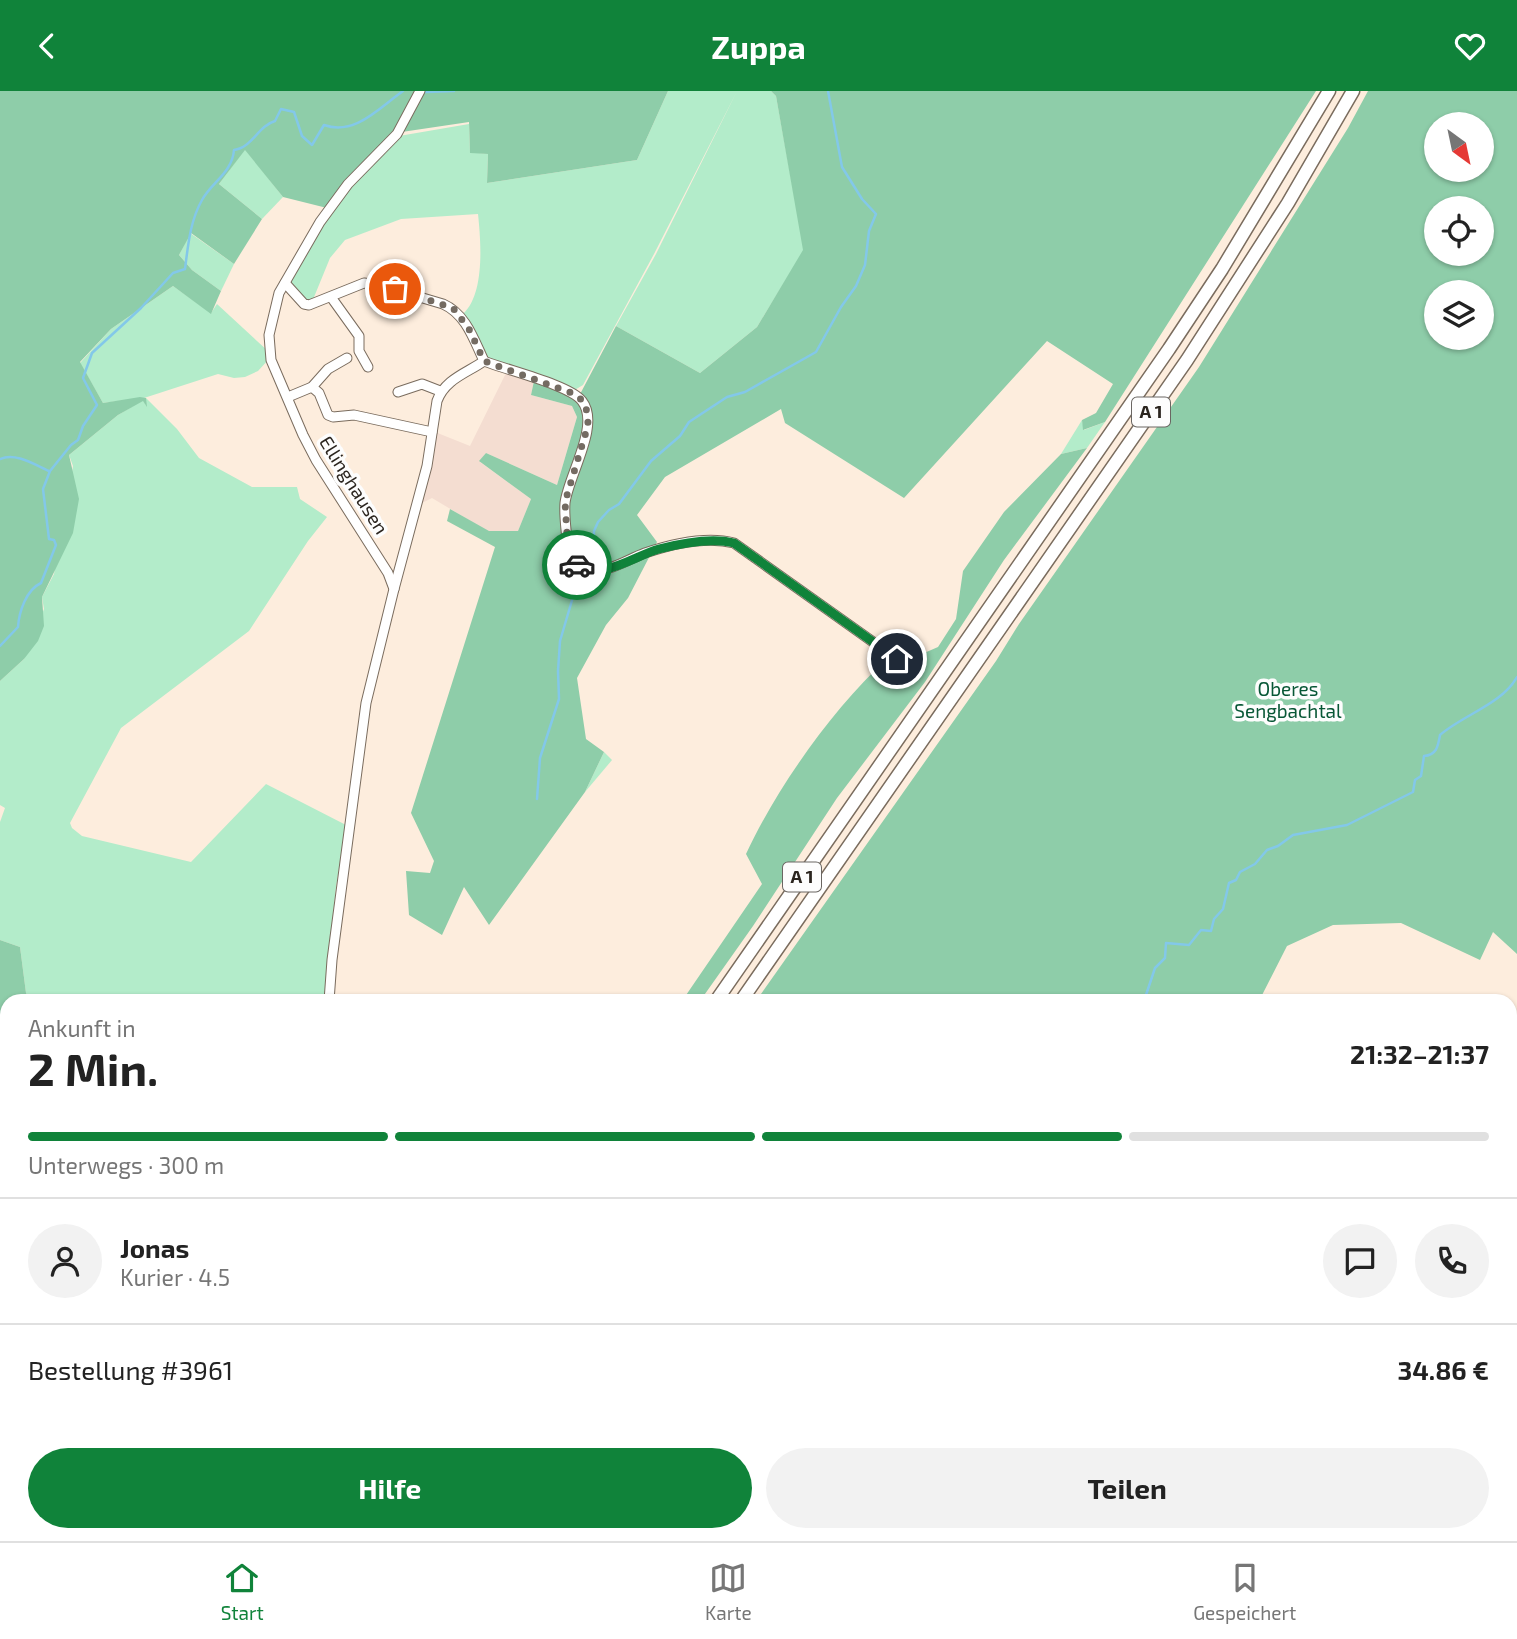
<!DOCTYPE html>
<html lang="de">
<head>
<meta charset="utf-8">
<style>
  body { margin:0; font-family:"Exo 2",sans-serif; background:#f2f2f2; color:#222; height:100vh; display:flex; flex-direction:column; font-size:26px; white-space:nowrap }
  * { box-sizing:border-box; margin:0 }
  p { font-size:23px; color:#767676 }
  .icon { flex:none; width:38px; height:38px; fill:none; stroke:currentColor; stroke-width:2; stroke-linecap:round; stroke-linejoin:round }
  .map { position:relative; flex:1; overflow:hidden }
  .details { position:absolute; left:0px; top:903px; width:1517px; height:548px; display:flex; flex-direction:column; background:#fff; border-radius:21px 21px 0 0; box-shadow:0 2px 5px #0004 }
  .details>* { flex:none }
  .needle { width:46px; rotate:147deg }
  .tools { position:absolute; left:1424px; top:21px; display:grid; gap:14px }
  .tools a { display:grid; place-items:center; width:70px; height:70px; border-radius:50%; background:#fff; box-shadow:0 2px 5px #0004; font-size:35px }
  .pin { position:absolute; display:grid; place-items:center; width:60px; height:60px; color:#fff; margin:-30px; border:4px solid #fff; border-radius:50%; box-shadow:0 2px 7px #0007 }
  .courier { position:absolute; display:grid; place-items:center; width:70px; height:70px; margin:-35px; border:5px solid #10833a; border-radius:50%; background:#fff; color:#222; box-shadow:0 2px 9px #0007 }
  .headline em { font-style:normal; font-weight:700 }
  .headline div { display:flex; flex-direction:column-reverse }
  .headline { display:flex; align-items:center; justify-content:space-between; height:119px; padding:0 28px }
  h1 { font-size:46px; font-weight:700; line-height:52px }
  .bar { display:grid; grid-template-columns:repeat(4,1fr); gap:10px 7px; align-content:center; height:84px; padding:0 28px }
  .bar i { height:9px; border-radius:5px; background:#e0e0e0 }
  .bar .active { background:#10833a }
  .bar p { grid-column:span 4 }
  .line { display:flex; align-items:center; gap:18px; padding:0 28px; border-top:2px solid #e0e0e0 }
  .line div { flex:1 }
  .round { display:grid; place-items:center; flex:none; width:74px; height:74px; border-radius:37px; background:#f2f2f2 }
  .action { display:flex; gap:14px; margin-top:auto; padding:14px 28px }
  .action a { flex:1; height:80px; border-radius:42px; background:#10833a; color:#fff; font-size:28px; font-weight:700; line-height:80px; text-align:center }
  .action a+a { background:#f2f2f2; color:#222 }
  header { display:flex; justify-content:space-between; align-items:center; height:91px; padding:0 28px; background:#10833a; color:#fff; font-size:32px; font-weight:700 }
  .menu { display:flex; justify-content:space-around; align-items:center; height:98px; border-top:2px solid #e0e0e0; background:#fff; font-size:19px; color:#767676 }
  .menu a { display:grid; justify-items:center; gap:4px }
  .menu .active { color:#10833a }
  .map>svg:first-child { display:block }
</style>
</head>
<body>
<header><svg class="icon" aria-label="back" viewBox="0 0 24 24"><path d="M15 5l-7 7 7 7"/></svg>Zuppa<svg class="icon" aria-label="heart" viewBox="0 0 24 24"><path d="M12 20l-8-8c-3-5 5-10 8-4 3-6 11-1 8 4z"/></svg></header>
<div class="map">
<svg width="1517" height="1450" viewBox="0 0 1517 1450">
  <rect width="100%" height="100%" fill="#fdeddd"/>
  <path fill="#f4ddd1" d="M507,280L534,290L531,304L572,315L577,326L557,394L486,362L480,371L531,408L518,440L489,441L432,407L420,413L430,339L470,355Z"/>
  <g fill="#b3ecca">
    <path d="M668,0H771L776,5L804,159L757,236L700,282L616,235L656,163L736,2L654,163L583,294L573,300L486,267L463,223C485,203 481,151 478,123L401,128L345,149L330,167L312,211H304L293,198L290,188L323,130L345,101L399,45L469,33L470,61L488,63L487,92L637,69Z"/>
    <path d="M245,58L283,106L262,128L219,93Z"/>
    <path d="M190,142L234,173L221,200L192,179L179,164Z"/>
    <path d="M173,195L211,222L217,213L269,261V268L258,280L245,286L234,287L218,283L144,307L103,312L80,272L111,238Z"/>
    <path d="M146,307L177,338L199,367L252,396H297L300,408L327,426L308,450L249,540L121,637L70,732L72,737L82,745L191,771L266,693L346,734L336,796L324,910H31L26,902L20,856L0,849V731L5,717L0,714V590L24,568L44,518L42,506L54,483L73,375L69,364L118,324L143,309L146,314Z"/>
    <path d="M1082,329L1084,339L1105,331L1087,357L1061,363Z"/>
    <path d="M604,661L612,669L585,701Z"/>
    <path d="M1517,1437V1450H1453L1454,1448L1477,1444H1510V1438Z"/>
    <path d="M159,1444H239L240,1450H162Z"/>
    <path d="M1182,1444H1289L1284,1450H1180Z"/>
  </g>
  <g fill="#8ecda9" fill-rule="evenodd">
    <path d="M0,0H668L637,69L487,92L488,63L470,62L469,31L395,42L327,117L283,106L245,59L219,93L262,128L234,173L191,142L179,164L192,179L221,200L211,223L173,195L111,238L80,271L103,312L140,306L146,307L147,316L143,310L118,324L69,364L79,408L73,442L42,506L44,535L38,550L24,568L0,590Z"/>
    <path d="M771,0H1316L1105,331L1083,339L1082,329L1096,322L1113,293L1047,250L904,407L785,332L781,318L665,386L637,424L657,451L628,507L606,534L577,587L586,648L604,661L585,701L489,834L464,796L442,844L409,824L406,780L430,782L434,770L411,722L495,456L447,430L450,418L489,440H518L531,408L479,370L486,362L557,394L577,326L572,315L531,304L534,290L578,307L616,235L700,282L757,236L803,159L776,5Z"/>
    <path d="M1368,0H1517V863L1493,841L1480,869L1401,832L1333,834L1287,855L1259,910H756L996,570L1019,533L1199,276L1348,37ZM1437,33H1482V79H1437ZM1437,117H1482V163H1437ZM1437,201H1482V247H1437Z"/>
    <path d="M1087,357L1004,469L925,591L837,707L753,835L700,910H682L762,793L746,763C776,698 833,617 887,568L901,572L938,556L956,528L963,480L1004,421L1061,363Z"/>
    <path d="M0,849L20,856L26,902L31,910H7V1444H110L103,1450H0Z"/>
    <path d="M310,1444H350L346,1450H308Z"/>
    <path d="M400,1444H1182L1180,1450H1113L1106,1446L1103,1450H397Z"/>
  </g>
  <g fill="none" stroke-linecap="round" stroke-linejoin="round">
    <g stroke="#83c8e9" stroke-width="2.5">
      <path d="M426,1L454,0"/>
      <path d="M0,368C16,361 35,374 49,380"/>
      <path d="M589,466L593,461L594,440L598,431L609,419L619,413L651,370L680,345L689,331L727,306L745,301L816,261L841,216L856,195L865,174L869,140L876,123L862,108L842,76L828,0"/>
      <path d="M0,555L18,536C19,521 26,499 41,492L56,454L54,449L49,448L43,398L50,380L71,354L78,349L83,335L97,314L83,287L92,262L141,217L173,182L185,178C188,155 190,130 202,109C212,91 232,82 234,59C252,57 258,35 275,30L281,18L294,21L302,45L312,54L324,34C355,45 379,17 403,0"/>
      <path d="M537,708L540,667L559,608L558,580L560,550L578,489"/>
      <path d="M1144,910L1155,877L1165,867L1166,852L1189,854L1201,839L1211,840L1214,828L1223,818L1229,792L1236,789L1240,781L1255,773L1267,759L1278,755L1293,744L1347,734L1413,701L1415,689L1421,685L1424,665C1437,664 1438,655 1440,644C1463,624 1502,613 1517,586"/>
      <path d="M0,1129L7,1138"/>
      <path d="M877,1450L889,1444"/>
    </g>
    <g stroke="#7a6c5e" stroke-width="11">
      <g id="minor">
        <path d="M285,192L304,213L309,214L364,192L379,194L443,213C466,223 474,249 484,270C506,279 570,294 582,310C601,334 568,385 565,412C564,424 566,437 567,449C568,462 571,474 585,478C606,484 626,469 645,462C672,453 707,445 734,452L897,568"/>
        <path d="M331,206L359,245V260L368,276"/>
        <path d="M312,296L319,302L328,324L333,326L354,324L432,341"/>
        <path d="M398,301L422,293L440,300"/>
        <path d="M288,306L312,296L328,278L347,267"/>
        <path d="M394,498L427,375L437,310C445,288 467,282 484,270"/>
        <path d="M329,910L332,869L366,612L394,498L388,482L316,369L303,344L271,269L269,244L279,202L320,131L348,93L397,43L420,0"/>
        <path d="M1295,1444L1299,1450"/>
        <path d="M109,1450L116,1444"/>
        <path d="M1452,1450L1454,1444"/>
      </g>
    </g>
    <g stroke="#7a6c5e" stroke-width="15">
      <g id="highway">
        <path d="M716,910L1169,258L1222,178L1329,0"/>
        <path d="M741,910L1187,269L1288,112L1353,0"/>
        <path d="M361,1450L364,1444"/>
        <path d="M384,1450L387,1444"/>
      </g>
    </g>
    <use href="#minor" stroke="#fff" stroke-width="9"/>
    <use href="#highway" stroke="#fff" stroke-width="12"/>
  </g>
  <g fill="none" stroke-linecap="round" stroke-linejoin="round">
    <path stroke="#746b62" stroke-width="7" stroke-dasharray="0 12.6" d="M395,198L453,217L469,238L484,270L572,302L582,309L586,316L588,332L586,341L565,411L568,459L577,474"/>
    <path stroke="#10833a" stroke-width="9" d="M577,474C602,490 634,465 659,458C682,452 711,446 734,452L897,568"/>
  </g>
  <g text-anchor="middle" stroke-width="7" stroke-linejoin="round" paint-order="stroke">
    <g fill="#fdfdfd" stroke="#6a6662" stroke-width="2">
      <rect x="1132" y="306.5" width="38" height="29" rx="5"/>
      <rect x="783" y="771.5" width="38" height="29" rx="5"/>
    </g>
    <g font-size="18" font-weight="bold" fill="#2b251f">
      <text x="1151" y="327">A 1</text>
      <text x="802" y="792">A 1</text>
    </g>
    <g font-size="19" fill="#2b251f" stroke="#fdfdfd">
      <text transform="translate(354 394) rotate(58)" y="7">Ellinghausen</text>
    </g>
    <g font-size="19" fill="#085736" stroke="#fdfdfd">
      <text x="1288" y="605">Oberes<tspan x="1288" dy="22">Sengbachtal</tspan></text>
    </g>
  </g>
</svg>
<div class="tools">
<a><svg class="needle" viewBox="-14 -14 28 28"><path d="M0-13l5 13h-10z" fill="#e53935"/><path d="M0 13l5-13h-10z" fill="#767676"/></svg></a>
<a><svg class="icon" aria-label="locate" viewBox="0 0 24 24"><circle cx="12" cy="12" r="6"/><path d="M12 2v4M12 18v4M2 12h4M18 12h4"/></svg></a>
<a><svg class="icon" aria-label="layers" viewBox="0 0 24 24"><path d="M12 4l9 5-9 5-9-5zM3 14l9 5 9-5"/></svg></a>
</div>
<div class="pin" style="left:395px;top:198px;background:#ea580c"><svg class="icon" aria-label="bag" viewBox="0 0 24 24"><path d="M5 8h14l-1 12H6zM9 8a3 3 0 0 1 6 0"/></svg></div>
<div class="pin" style="left:897px;top:568px;background:#1f2937"><svg class="icon" aria-label="home" viewBox="0 0 24 24"><path d="M3 11l9-7 9 7M6 9v11h12V9"/></svg></div>
<div class="courier" style="left:577px;top:474px"><svg class="icon" aria-label="car" viewBox="0 0 24 24"><path d="M5 17H2v-5l4-1 3-4h7l3 4 3 1v5h-3M9 17h6M6 11h13"/><circle cx="7" cy="17" r="2"/><circle cx="17" cy="17" r="2"/></svg></div>
<section class="details">
<div class="headline"><div><h1>2 Min.</h1><p>Ankunft in</p></div><em>21:32–21:37</em></div>
<div class="bar"><i class="active"></i><i class="active"></i><i class="active"></i><i></i><p>Unterwegs · 300 m</p></div>
<div class="line" style="height:126px"><a class="round"><svg class="icon" aria-label="person" viewBox="0 0 24 24"><circle cx="12" cy="8" r="4"/><path d="M4 21q1-7 8-7t8 7"/></svg></a><div><b>Jonas</b><p>Kurier · 4.5</p></div><a class="round"><svg class="icon" aria-label="chat" viewBox="0 0 24 24"><path d="M4 5h16v11H9l-5 4z"/></svg></a><a class="round"><svg class="icon" aria-label="phone" viewBox="0 0 24 24"><path d="M5 4h4l2 5-3 2q2 4 5 5l2-3 5 2v4C11 20 4 13 5 4z"/></svg></a></div>
<div class="line" style="height:91px"><div>Bestellung #3961</div><b>34.86 €</b></div>
<div class="action"><a>Hilfe</a><a>Teilen</a></div>
</section>
</div>
<nav class="menu">
<a class="active"><svg class="icon" aria-label="home" viewBox="0 0 24 24"><path d="M3 11l9-7 9 7M6 9v11h12V9"/></svg>Start</a>
<a><svg class="icon" aria-label="map" viewBox="0 0 24 24"><path d="M3 6l6-2 6 2 6-2v14l-6 2-6-2-6 2zM9 4v14M15 6v14"/></svg>Karte</a>
<a><svg class="icon" aria-label="saved" viewBox="0 0 24 24"><path d="M7 4h10v16l-5-4-5 4z"/></svg>Gespeichert</a>
</nav>
</body>
</html>
